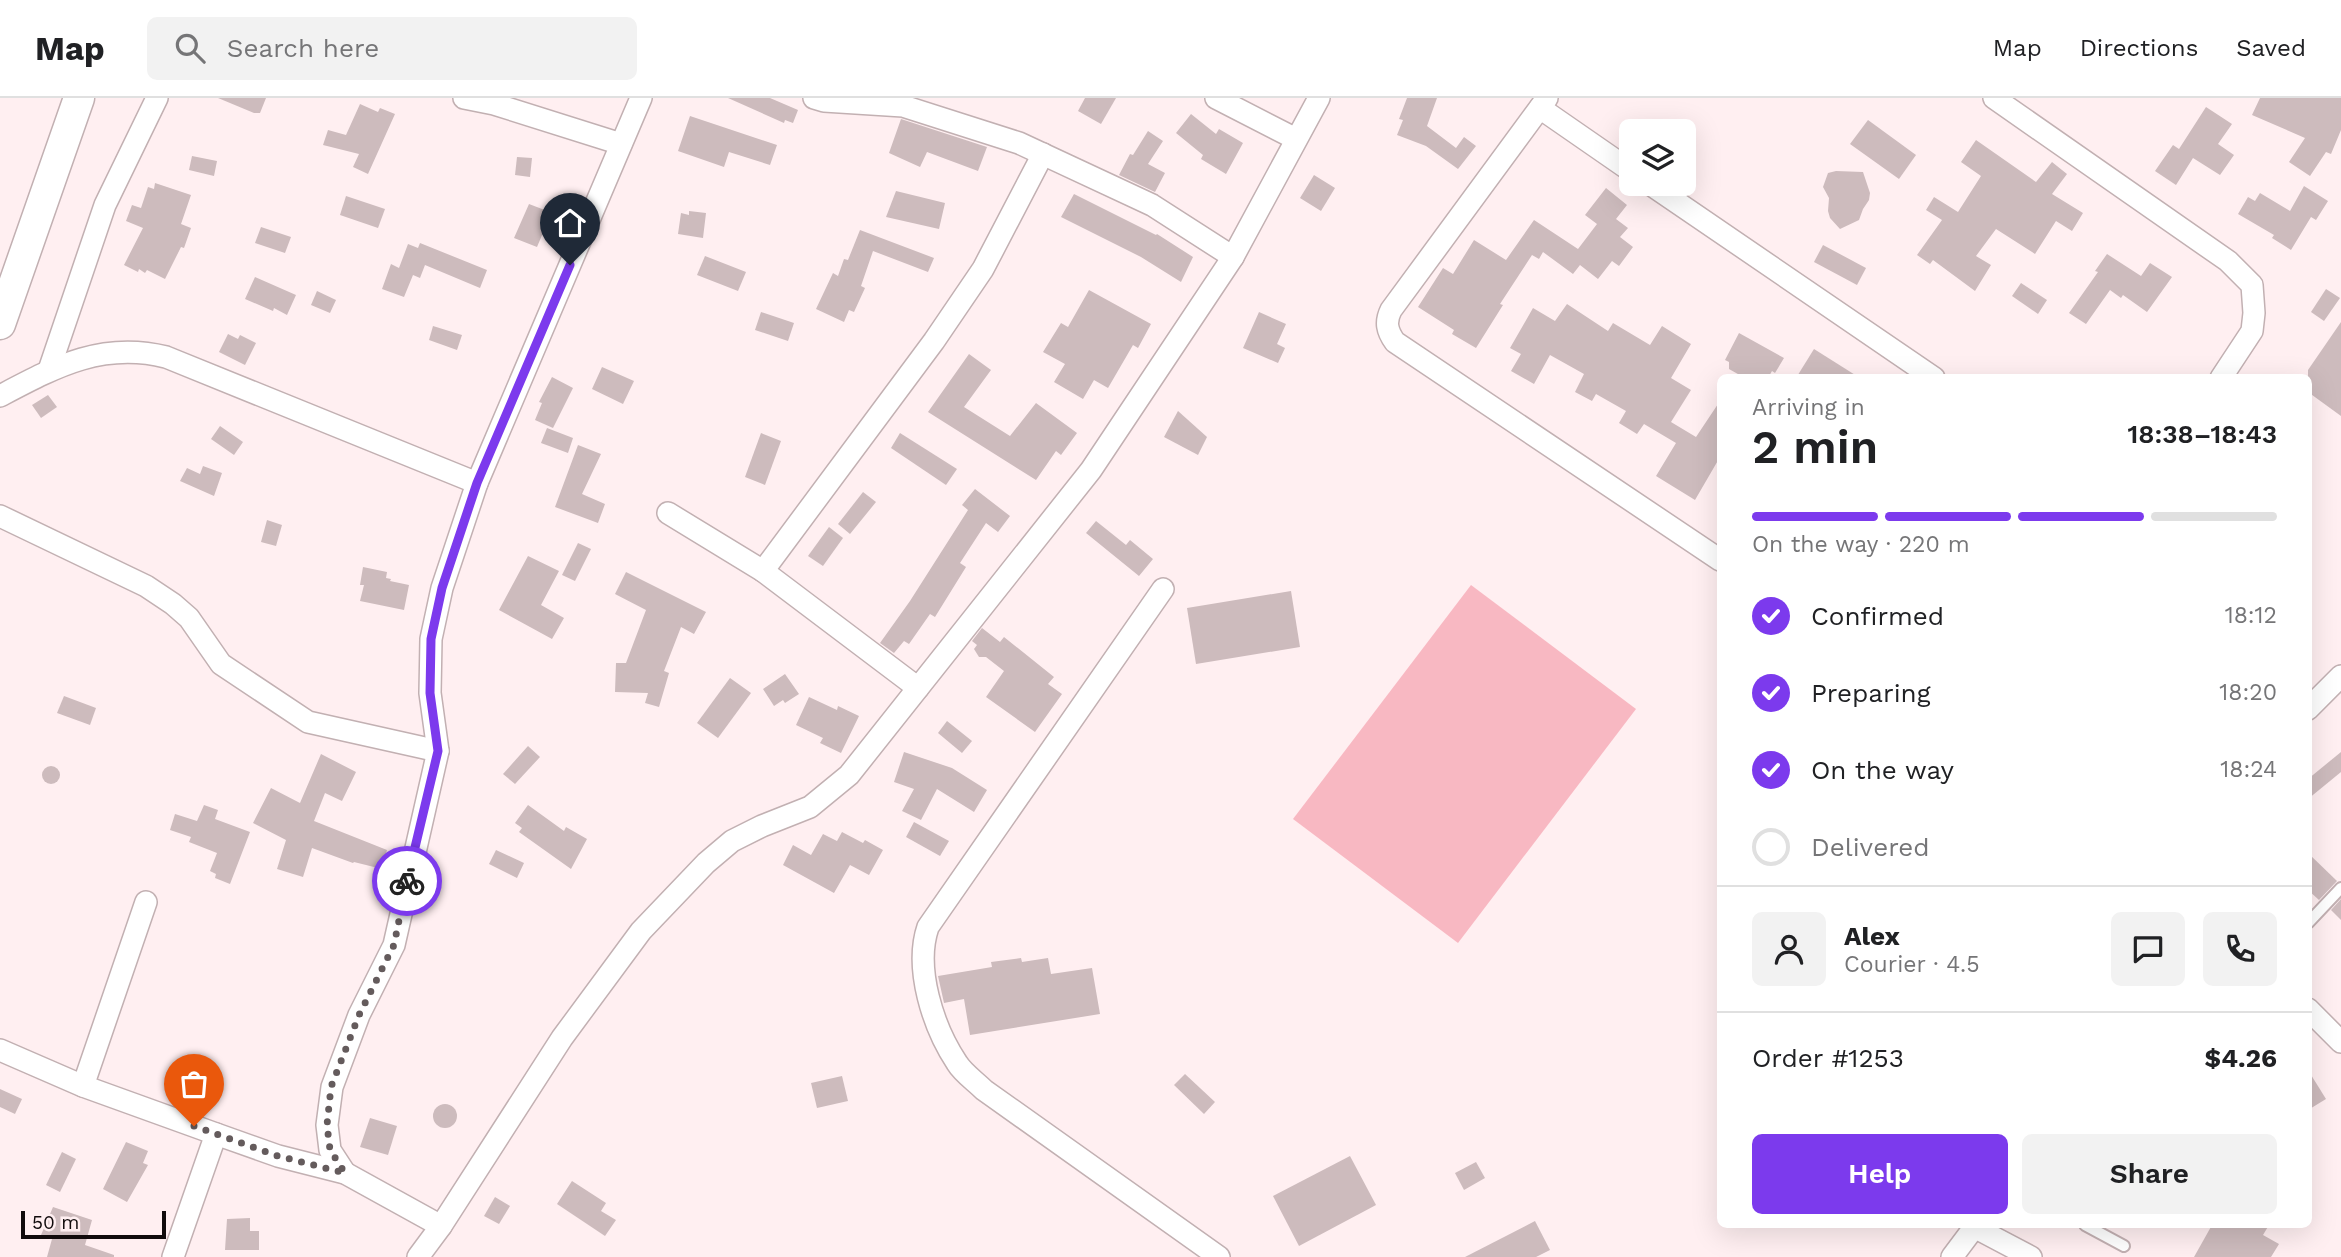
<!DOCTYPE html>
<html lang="en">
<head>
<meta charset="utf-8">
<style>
  body { margin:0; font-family:"Work Sans",sans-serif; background:#f2f2f2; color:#202124; height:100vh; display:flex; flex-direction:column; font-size:26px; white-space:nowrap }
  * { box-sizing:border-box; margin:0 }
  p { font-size:23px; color:#757577 }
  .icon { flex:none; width:38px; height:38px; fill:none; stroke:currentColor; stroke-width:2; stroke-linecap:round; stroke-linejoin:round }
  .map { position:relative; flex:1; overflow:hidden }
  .sheet { position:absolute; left:1717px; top:276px; width:595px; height:854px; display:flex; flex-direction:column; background:#fff; border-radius:10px; box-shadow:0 7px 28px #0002 }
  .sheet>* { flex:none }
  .tools { position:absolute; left:1619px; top:21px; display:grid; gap:14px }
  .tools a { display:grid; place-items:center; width:77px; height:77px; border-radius:10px; background:#fff; box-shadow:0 7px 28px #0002; font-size:35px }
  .scale { position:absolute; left:21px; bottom:18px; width:145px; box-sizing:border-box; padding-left:7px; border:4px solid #110b0c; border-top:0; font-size:19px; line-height:24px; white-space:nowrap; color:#110b0c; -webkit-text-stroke:5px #ffeff1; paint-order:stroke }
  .pin { position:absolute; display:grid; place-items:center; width:60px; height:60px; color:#fff; margin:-72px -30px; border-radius:50% 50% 50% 0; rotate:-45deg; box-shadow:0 0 7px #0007 }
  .pin .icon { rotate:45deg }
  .courier { position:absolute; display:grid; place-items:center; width:70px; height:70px; margin:-35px; border:5px solid #7c3aed; border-radius:50%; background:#fff; color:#222; box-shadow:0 2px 9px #0007 }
  .head em { font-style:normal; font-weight:600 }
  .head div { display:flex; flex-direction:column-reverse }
  .head { display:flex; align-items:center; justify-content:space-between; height:119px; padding:0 35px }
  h1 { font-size:46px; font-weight:600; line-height:52px }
  .bar { display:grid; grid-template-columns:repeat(4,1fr); gap:10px 7px; align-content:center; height:84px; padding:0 35px }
  .bar i { height:9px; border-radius:5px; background:#e0e0e0 }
  .bar .active { background:#7c3aed }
  .bar p { grid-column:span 4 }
  .line { display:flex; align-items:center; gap:18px; padding:0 35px; border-top:2px solid #e0e0e0 }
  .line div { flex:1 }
  .round { display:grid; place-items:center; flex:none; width:74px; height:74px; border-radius:10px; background:#f2f2f2 }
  ol { padding:0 35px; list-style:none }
  li { display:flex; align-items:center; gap:21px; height:77px }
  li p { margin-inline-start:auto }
  li .icon { padding:7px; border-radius:50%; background:#7c3aed; color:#fff; stroke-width:4 }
  li:last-child { color:#757577 }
  li i { width:38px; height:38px; border:4px solid #e0e0e0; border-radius:50% }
  .button { display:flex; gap:14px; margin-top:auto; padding:14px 35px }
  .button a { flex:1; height:80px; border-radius:10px; background:#7c3aed; color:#fff; font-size:28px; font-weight:600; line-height:80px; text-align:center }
  .button a+a { background:#f2f2f2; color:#202124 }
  header { display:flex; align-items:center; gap:42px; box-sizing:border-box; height:98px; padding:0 35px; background:#fff; border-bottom:2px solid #e0e0e0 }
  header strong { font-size:33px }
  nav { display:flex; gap:38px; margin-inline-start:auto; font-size:24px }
  .search { width:490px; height:63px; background:#f2f2f2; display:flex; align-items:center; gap:18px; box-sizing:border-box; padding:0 24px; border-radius:10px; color:#757577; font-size:26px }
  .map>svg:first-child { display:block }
</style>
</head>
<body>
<header>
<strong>Map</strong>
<div class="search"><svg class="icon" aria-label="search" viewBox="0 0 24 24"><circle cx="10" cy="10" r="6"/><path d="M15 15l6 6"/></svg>Search here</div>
<nav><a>Map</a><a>Directions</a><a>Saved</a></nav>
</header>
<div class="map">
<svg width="2341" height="1159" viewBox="0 0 2341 1159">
  <rect width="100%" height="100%" fill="#ffeff1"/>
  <path fill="#f8b8c2" d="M1471,487L1636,611L1458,845L1293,721Z"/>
  <g fill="#cdbbbd">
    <path d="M218,0H266L260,15H254Z"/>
    <path d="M728,0H770L798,12L793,25L785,22L784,25Z"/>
    <path d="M1085,0H1116L1101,26L1078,13Z"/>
    <path d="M1407,0H1437L1427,28L1456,50L1464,39L1476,48L1458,71L1426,48L1397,37L1403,22L1399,21Z"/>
    <path d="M2260,0H2341V32L2331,56L2326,54L2310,78L2289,64L2305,40L2252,17Z"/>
    <path d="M360,6L378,14L380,10L395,16L368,76L353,69L359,56L323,47L328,32L346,37Z"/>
    <path d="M2206,9L2232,26L2218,46L2234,57L2220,77L2193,60L2176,87L2155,73L2173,47L2179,51Z"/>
    <path d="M1191,16L1216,36L1219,31L1243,45L1226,76L1201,61L1203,57L1176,35Z"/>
    <path d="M690,18L777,47L770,67L729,54L724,69L678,53Z"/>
    <path d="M901,21L987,49L978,73L927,54L920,69L889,55Z"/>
    <path d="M1868,22L1916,57L1899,81L1850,46Z"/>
    <path d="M1148,33L1163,43L1148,66L1165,75L1155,94L1119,77L1130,56L1133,57Z"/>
    <path d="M1976,42L2036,84L2052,64L2067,76L2052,96L2083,115L2072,133L2056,123L2035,156L1996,131L1976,158L1991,167L1975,193L1933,162L1930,166L1917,157L1942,122L1926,112L1934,99L1958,114L1981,78L1961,64Z"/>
    <path d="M192,58L217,63L214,78L189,72Z"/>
    <path d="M517,59L532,60L530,79L515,77Z"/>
    <path d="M1836,73L1863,74L1870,95L1869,102L1863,111L1859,122L1840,131L1830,120L1828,113L1829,100L1823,89L1828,75Z"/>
    <path d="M1314,77L1335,90L1321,113L1300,100Z"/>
    <path d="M155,85L191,97L181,126L191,130L184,150L181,149L165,181L147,172L145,175L139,171L138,174L124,167L143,130L126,123L132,107L141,110L148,89L154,91Z"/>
    <path d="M2304,88L2328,103L2316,122L2311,119L2291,152L2272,140L2274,137L2238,116L2248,99L2255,103L2260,95L2290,113Z"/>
    <path d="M1606,90L1627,107L1616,121L1628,130L1620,139L1633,149L1619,168L1612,163L1598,181L1580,167L1573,176L1543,154L1539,161L1532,157L1500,206L1503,207L1476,250L1452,236L1454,232L1418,209L1443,170L1453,176L1474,142L1506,162L1534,122L1578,151L1597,126L1585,117Z"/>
    <path d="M896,93L945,105L939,131L886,119Z"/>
    <path d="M1074,96L1156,137L1157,136L1193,159L1181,184L1141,159L1061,119Z"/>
    <path d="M346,98L385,111L378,130L340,117Z"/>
    <path d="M529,106L563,119L558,135L545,130L537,149L514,140Z"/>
    <path d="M689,113L706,115L703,140L678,136L681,115L689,117Z"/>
    <path d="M261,129L291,139L285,155L255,145Z"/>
    <path d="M860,132L934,160L928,174L873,153L861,188L865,190L854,214L849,212L844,224L816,211L833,175L838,178L844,161L848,162Z"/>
    <path d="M420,145L487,172L480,190L425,167L420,180L413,177L404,199L382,191L391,166L399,170L408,146L418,150Z"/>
    <path d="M1823,147L1866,170L1857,187L1814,164Z"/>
    <path d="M2107,156L2141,178L2150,165L2172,179L2147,214L2123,197L2121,200L2110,192L2086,226L2069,215L2098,174L2095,173Z"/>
    <path d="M705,158L746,174L738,193L697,177Z"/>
    <path d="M255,179L296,197L287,217L274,210L273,213L245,201Z"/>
    <path d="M2021,185L2047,202L2038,216L2012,198Z"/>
    <path d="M2326,191L2340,200L2324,223L2311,214Z"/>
    <path d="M1089,192L1151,226L1138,250L1133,247L1108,290L1094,282L1083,301L1054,284L1065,266L1043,254L1061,225L1068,229Z"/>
    <path d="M317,193L336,202L330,215L311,207Z"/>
    <path d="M1567,206L1608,233L1613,225L1650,247L1662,228L1691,246L1671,280L1691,292L1671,324L1696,339L1720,303V359L1695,402L1656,378L1676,345L1644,326L1637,336L1619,325L1626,313L1596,296L1592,303L1575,294L1584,276L1550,257L1534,286L1511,273L1521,256L1510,250L1533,210L1555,223Z"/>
    <path d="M761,214L794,225L788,243L755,232Z"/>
    <path d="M1259,214L1286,226L1277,246L1285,250L1278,265L1243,250Z"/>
    <path d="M2341,224V318L2308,294V272Z"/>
    <path d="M433,228L462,237L457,252L429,242Z"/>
    <path d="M1739,235L1784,260L1775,275L1772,273L1768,280H1745L1729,271V264L1725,262Z"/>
    <path d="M228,236L238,241L240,237L256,245L245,267L219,254Z"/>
    <path d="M1814,251L1860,280H1796Z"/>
    <path d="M969,256L991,272L964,309L1010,338L1036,305L1077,335L1061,357L1056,353L1036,382L928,314Z"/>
    <path d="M602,269L634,283L623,306L592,291Z"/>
    <path d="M552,279L573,290L553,330L535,322L542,305L539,304Z"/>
    <path d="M48,297L57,309L41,320L32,307Z"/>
    <path d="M1178,313L1207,339L1198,357L1164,339Z"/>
    <path d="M220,328L243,344L234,357L211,341Z"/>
    <path d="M547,330L573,340L568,355L541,345Z"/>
    <path d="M761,335L781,343L765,387L745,379Z"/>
    <path d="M900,335L957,371L946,387L891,350Z"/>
    <path d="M578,347L601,356L582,396L605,406L598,425L555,409Z"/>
    <path d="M203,368L222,375L214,398L180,383L187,370L200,376Z"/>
    <path d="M975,391L1010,418L998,434L986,425L960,465L966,469L935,519L930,516L909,546L904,543L894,555L880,545L910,503L968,412L962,407Z"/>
    <path d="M863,394L876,404L850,436L838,426Z"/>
    <path d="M267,422L282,427L276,448L261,444Z"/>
    <path d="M1096,423L1126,447L1130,442L1153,461L1139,478L1086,435Z"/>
    <path d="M829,429L843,440L823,468L808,458Z"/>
    <path d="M578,445L591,451L575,483L562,477Z"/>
    <path d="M528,458L559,473L541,507L564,520L552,541L499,512Z"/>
    <path d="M363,469L387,474L386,480L391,481L390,483L409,487L404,512L360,503L364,487H360Z"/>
    <path d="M626,474L706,514L694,536L681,529L664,573L669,575L659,609L645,605L648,595L615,594L616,565H626L646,512L615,496Z"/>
    <path d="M1291,493L1300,549L1196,566L1187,510Z"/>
    <path d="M982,530L1000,544L1004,539L1054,579L1048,586L1062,596L1035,634L986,599L1004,573L986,559H979L974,551L977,547L972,543Z"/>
    <path d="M785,576L799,596L785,605L783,602L774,608L763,591Z"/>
    <path d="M730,580L751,595L718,640L697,625Z"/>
    <path d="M64,598L96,610L90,627L57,615Z"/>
    <path d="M809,599L837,612L838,608L859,618L841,655L820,645L823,640L796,627Z"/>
    <path d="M947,623L972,643L962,655L938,635Z"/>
    <path d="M528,648L540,659L515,686L503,676Z"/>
    <path d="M904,654L952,670L987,692L974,714L937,691L921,722L902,713L914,691L894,684Z"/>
    <path d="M2341,654V674L2308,701V681Z"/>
    <path d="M321,656L356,674L342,703L325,695L314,723L387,752L382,771L354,764L353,765L312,750L303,779L277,771L286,742L253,725L271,690L300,705Z"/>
    <circle cx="51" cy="677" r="9"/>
    <path d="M204,707L218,712L215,721L250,734L230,786L215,780L216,776L210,773L217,755L189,744L191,739L170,732L175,716L197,723Z"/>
    <path d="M528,707L564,733L566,729L587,741L571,771L519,734L522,730L515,725Z"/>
    <path d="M914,724L949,743L940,758L906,739Z"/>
    <path d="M842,734L863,745L865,742L883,752L869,777L850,767L834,795L783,767L793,747L811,757L823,736L837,743Z"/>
    <path d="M496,752L524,765L517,780L489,766Z"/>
    <path d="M2308,755L2337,783L2319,802L2308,792Z"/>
    <path d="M2341,801V822L2331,812Z"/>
    <path d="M1021,860L1022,864L1048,860L1051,876L1092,870L1100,916L970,937L964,901L944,905L938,878L992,869L991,864Z"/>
    <path d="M2308,972L2326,1001L2308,1012Z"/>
    <path d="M1185,976L1215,1004L1204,1016L1174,987Z"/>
    <path d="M842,978L848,1003L817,1010L811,985Z"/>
    <path d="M0,991L22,1001L15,1016L0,1009Z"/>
    <circle cx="445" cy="1018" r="12"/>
    <path d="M370,1020L397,1028L388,1057L360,1049Z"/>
    <path d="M126,1044L148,1053L143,1065L148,1067L127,1104L103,1091Z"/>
    <path d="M62,1054L76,1061L60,1094L46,1087Z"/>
    <path d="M1350,1058L1376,1107L1299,1148L1273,1098Z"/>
    <path d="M1476,1064L1485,1080L1464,1092L1455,1075Z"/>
    <path d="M572,1083L606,1105L601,1113L616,1122L605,1138L557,1106Z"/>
    <path d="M495,1099L510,1108L499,1126L484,1118Z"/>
    <path d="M53,1109L92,1122L85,1147L114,1157V1159H47L52,1141L41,1137Z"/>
    <path d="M250,1120V1133H259V1152H225L227,1121Z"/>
    <path d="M1535,1123L1550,1152L1536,1159H1465Z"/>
    <path d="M2212,1127H2269L2263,1137L2279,1146L2271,1159H2194Z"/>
  </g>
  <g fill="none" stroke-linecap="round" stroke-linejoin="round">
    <g stroke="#c2b0b2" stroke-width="14">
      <g id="lane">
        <path d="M2308,825L2341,790"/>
        <path d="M2085,1127L2124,1148"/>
      </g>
    </g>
    <g stroke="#c2b0b2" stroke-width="24">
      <g id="street">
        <path d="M464,0L494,6L621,46"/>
        <path d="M814,0L824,3L903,8L1019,45L1152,107L1233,159"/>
        <path d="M1216,0L1296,41"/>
        <path d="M1547,0L1391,212C1385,224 1387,233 1395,244L1720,462"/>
        <path d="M1994,0L2228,163L2252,187L2254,215L2252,233L2221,280"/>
        <path d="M1540,10L1631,73"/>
        <path d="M1650,86L1934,280"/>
        <path d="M49,272L105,107L157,0"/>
        <path d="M0,298C55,269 102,243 166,259L477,385"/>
        <path d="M668,415L763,473L918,590"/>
        <path d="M0,418L146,488L173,506L189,520L221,566L308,624L438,653"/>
        <path d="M763,473L934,243L983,171L1043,56"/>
        <path d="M1163,491L928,829C914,870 933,929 957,965C963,975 975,983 984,992L1219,1159"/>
        <path d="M2308,611L2341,578"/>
        <path d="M2308,911L2341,944"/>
        <path d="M0,952L83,988L216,1036L278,1058L345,1075L441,1128"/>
        <path d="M83,988L146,804"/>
        <path d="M345,1075L330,1052L327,1027L332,989L359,917L394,847L438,653L430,595L431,541L442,490L477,385L641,0"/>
        <path d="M1974,1129L2031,1159"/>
        <path d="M173,1159L216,1036"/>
        <path d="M418,1159L441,1128L562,940L641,833L706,765L732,743L762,728L810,709L849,677L1091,372L1233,159L1319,0"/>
        <path d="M1952,1159L1976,1127"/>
      </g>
    </g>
    <g stroke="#c2b0b2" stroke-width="33">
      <path id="secondary" d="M0,226L79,0"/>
    </g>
    <use href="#lane" stroke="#fff" stroke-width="10"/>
    <use href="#street" stroke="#fff" stroke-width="21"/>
    <use href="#secondary" stroke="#fff" stroke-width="30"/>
  </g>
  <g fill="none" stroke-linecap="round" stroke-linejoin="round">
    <path stroke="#645b5c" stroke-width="7" stroke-dasharray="0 12.6" d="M194,1028L278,1058L345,1075L330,1052L327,1027L331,989L359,917L394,847L407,783"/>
    <path stroke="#7c3aed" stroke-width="9" d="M407,783L438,653L430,595L431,541L442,490L477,385L570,167"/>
  </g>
</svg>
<div class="tools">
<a><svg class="icon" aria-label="layers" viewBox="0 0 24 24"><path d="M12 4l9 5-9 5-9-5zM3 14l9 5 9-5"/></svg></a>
</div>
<div class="scale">50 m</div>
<div class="pin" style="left:194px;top:1028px;background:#ea580c"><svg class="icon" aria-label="bag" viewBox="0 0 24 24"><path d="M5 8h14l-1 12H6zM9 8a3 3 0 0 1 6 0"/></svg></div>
<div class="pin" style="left:570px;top:167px;background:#1f2937"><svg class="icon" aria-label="home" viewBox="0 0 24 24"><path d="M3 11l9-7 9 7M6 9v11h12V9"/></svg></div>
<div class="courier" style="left:407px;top:783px"><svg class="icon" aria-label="bike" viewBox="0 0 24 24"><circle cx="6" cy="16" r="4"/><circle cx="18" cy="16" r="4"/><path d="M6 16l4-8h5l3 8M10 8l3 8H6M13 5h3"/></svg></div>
<section class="sheet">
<div class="head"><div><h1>2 min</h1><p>Arriving in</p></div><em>18:38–18:43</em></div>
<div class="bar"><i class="active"></i><i class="active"></i><i class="active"></i><i></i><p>On the way · 220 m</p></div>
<ol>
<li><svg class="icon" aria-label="check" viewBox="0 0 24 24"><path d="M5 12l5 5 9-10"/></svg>Confirmed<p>18:12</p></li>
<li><svg class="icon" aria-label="check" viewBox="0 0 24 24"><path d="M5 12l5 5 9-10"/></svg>Preparing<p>18:20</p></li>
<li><svg class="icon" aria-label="check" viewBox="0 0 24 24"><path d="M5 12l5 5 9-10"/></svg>On the way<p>18:24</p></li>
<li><i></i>Delivered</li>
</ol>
<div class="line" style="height:126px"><a class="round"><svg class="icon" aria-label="person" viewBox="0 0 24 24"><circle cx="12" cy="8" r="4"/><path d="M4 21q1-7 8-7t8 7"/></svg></a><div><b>Alex</b><p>Courier · 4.5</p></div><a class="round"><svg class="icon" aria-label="chat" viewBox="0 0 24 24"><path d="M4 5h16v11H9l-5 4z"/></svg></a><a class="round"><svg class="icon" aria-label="phone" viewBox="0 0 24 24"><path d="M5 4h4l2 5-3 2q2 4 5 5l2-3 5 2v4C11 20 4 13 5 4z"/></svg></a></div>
<div class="line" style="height:91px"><div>Order #1253</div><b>$4.26</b></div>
<div class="button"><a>Help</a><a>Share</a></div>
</section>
</div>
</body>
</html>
